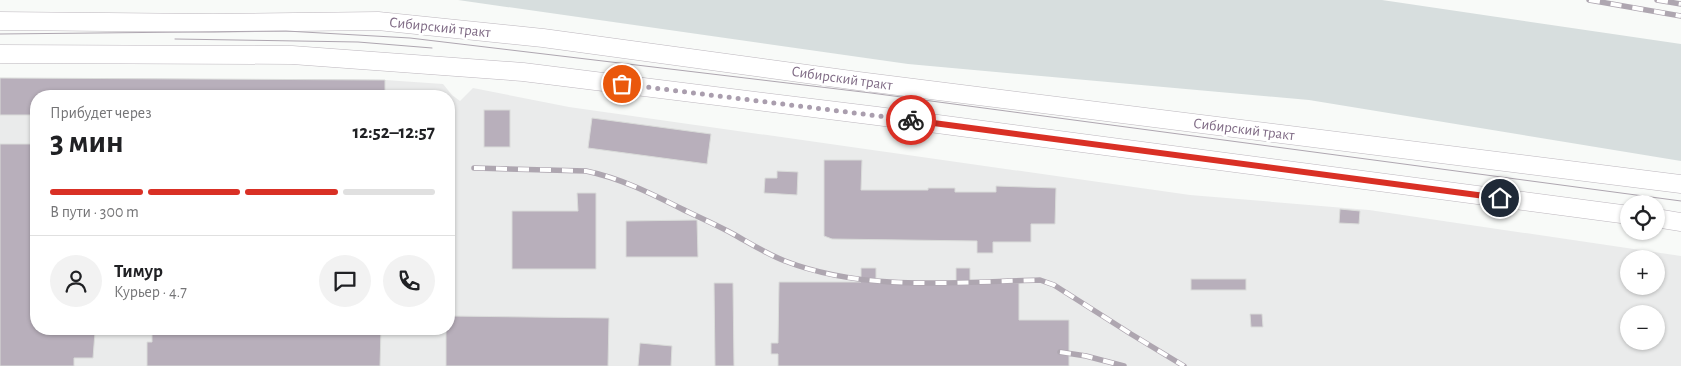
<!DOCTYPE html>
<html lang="ru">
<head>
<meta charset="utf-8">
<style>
  body { margin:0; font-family:"Alegreya Sans",sans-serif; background:#f2f2f2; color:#202124; height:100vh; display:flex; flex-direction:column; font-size:19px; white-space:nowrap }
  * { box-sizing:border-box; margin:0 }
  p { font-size:16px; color:#757577 }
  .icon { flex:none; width:28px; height:28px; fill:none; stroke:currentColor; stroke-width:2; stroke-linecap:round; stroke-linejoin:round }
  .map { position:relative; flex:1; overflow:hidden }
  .sheet { position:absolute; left:30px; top:90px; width:425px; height:245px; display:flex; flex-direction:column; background:#fff; border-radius:20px; box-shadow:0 1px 4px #0004 }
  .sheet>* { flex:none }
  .fabs { position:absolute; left:1620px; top:195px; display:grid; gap:10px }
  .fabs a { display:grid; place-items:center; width:45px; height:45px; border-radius:50%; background:#fff; box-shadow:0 1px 4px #0004; font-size:25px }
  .pin { position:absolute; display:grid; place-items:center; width:42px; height:42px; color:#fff; margin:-21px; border:2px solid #fff; border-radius:50%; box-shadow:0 1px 5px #0007 }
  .courier { position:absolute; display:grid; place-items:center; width:50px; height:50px; margin:-25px; border:4px solid #d93025; border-radius:50%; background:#fff; color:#222; box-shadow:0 1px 6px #0007 }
  .summary em { font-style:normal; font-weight:600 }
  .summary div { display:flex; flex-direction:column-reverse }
  .summary { display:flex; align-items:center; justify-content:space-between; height:85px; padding:0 20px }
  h1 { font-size:32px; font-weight:600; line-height:38px }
  .bar { display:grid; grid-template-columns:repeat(4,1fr); gap:8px 5px; align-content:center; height:60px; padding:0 20px }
  .bar i { height:6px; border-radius:4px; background:#e0e0e0 }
  .bar .selected { background:#d93025 }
  .bar p { grid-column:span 4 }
  .line { display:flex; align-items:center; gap:12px; padding:0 20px; border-top:1px solid #e0e0e0 }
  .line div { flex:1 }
  .round { display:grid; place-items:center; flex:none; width:52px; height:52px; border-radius:26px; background:#f2f2f2 }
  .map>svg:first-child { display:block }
</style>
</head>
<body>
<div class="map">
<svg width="1681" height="366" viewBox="0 0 1681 366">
  <rect width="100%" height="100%" fill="#f8faf8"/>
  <path fill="#eaebeb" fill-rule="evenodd" d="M0,78L385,80L443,84L452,95L460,101L473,88L569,107L1190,195L1369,210L1681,256V366H0ZM36,96H449V329H36ZM1629,259H1656V286H1629ZM1629,314H1656V341H1629Z"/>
  <path fill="#d7dede" d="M458,0H1382L1681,44V161L1309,100L908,64Z"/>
  <g fill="#b8afbb" stroke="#dadcda">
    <path d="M0,78L385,80V96H36V115H0Z"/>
    <rect x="484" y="110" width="26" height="37"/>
    <path d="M592,118L711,134L707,164L588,148Z"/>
    <path d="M0,144H36V329H81V332H95L93,358H74V366H0Z"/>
    <path d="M824,160H862L861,190H928V188H955V192H996V186L1056,188L1055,224H1031V242H993V253H977V241L832,239L824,236Z"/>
    <path d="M777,171L798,172L797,195L764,193L765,178H777Z"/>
    <path d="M577,193H596V269H512V211H578Z"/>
    <path d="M1340,209L1360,211L1359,224L1339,223Z"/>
    <path d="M697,220L698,257H626V221Z"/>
    <path d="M861,268H876V282L956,283V268H970V283H1019V320H1069V366H778V354H771V343H778L779,282H861Z"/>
    <rect x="1191" y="279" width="55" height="11"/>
    <path d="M714,283H733L734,366H715Z"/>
    <path d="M1250,314H1262L1263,327H1251Z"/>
    <path d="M449,316L609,318L608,366H446V329H449Z"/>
    <path d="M152,329H381L380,366H147V342H152Z"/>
    <path d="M640,343L672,346L671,366H638Z"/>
  </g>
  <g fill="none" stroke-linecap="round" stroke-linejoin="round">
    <g stroke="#bcb6bd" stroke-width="19">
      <g id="primary">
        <path d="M0,21L213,23L378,21L543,38L858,81L1681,184"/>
        <path d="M0,54L292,55L523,72L877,116L1629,215"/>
        <path d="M1656,218L1681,222"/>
      </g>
    </g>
    <use href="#primary" stroke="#fff" stroke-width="18"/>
    <g stroke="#aea6b0" stroke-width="1">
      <path d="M0,34L286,31L410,38L871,93L1681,201"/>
      <path d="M175,39L358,42L432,48"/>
    </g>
    <g stroke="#aea6b0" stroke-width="5.5">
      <g id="rail">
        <path d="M1589,0L1681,16"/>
        <path d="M1657,0L1681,4"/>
        <path d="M474,168L586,171C620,178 650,193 680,208C698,217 717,225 735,235C751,244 767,254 785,261C865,292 956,282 1040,280L1054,285L1131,334L1184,366"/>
        <path d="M1060,352L1086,356L1124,366"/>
      </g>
    </g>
    <use href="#rail" stroke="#fff" stroke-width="4" stroke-dasharray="11" stroke-linecap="butt"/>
  </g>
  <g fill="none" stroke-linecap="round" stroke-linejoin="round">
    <path stroke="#aa9eae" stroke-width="5" stroke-dasharray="0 9" d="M622,84L911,120"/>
    <path stroke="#d93025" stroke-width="6" d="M911,120L1500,198"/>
  </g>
  <g text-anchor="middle" stroke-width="5" stroke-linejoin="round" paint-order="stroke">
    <g font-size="15" fill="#806c86" stroke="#fff">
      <text transform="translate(440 27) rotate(6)" y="5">Сибирский тракт</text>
      <text transform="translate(842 78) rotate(8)" y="5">Сибирский тракт</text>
      <text transform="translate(1244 129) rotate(7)" y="5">Сибирский тракт</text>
    </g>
  </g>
</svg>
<div class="fabs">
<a><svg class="icon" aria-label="locate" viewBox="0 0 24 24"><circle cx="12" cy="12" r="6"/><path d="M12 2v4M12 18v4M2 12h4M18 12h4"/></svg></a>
<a>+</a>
<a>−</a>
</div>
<div class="pin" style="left:622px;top:84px;background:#ea580c"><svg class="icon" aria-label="bag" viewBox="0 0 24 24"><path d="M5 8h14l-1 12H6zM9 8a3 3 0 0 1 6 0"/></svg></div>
<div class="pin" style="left:1500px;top:198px;background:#1f2937"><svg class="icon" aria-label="home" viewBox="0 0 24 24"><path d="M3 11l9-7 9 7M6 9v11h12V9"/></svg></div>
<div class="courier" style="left:911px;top:120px"><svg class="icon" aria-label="bike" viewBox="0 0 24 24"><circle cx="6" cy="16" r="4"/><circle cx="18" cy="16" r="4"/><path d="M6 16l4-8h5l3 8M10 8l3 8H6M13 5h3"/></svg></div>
<section class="sheet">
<div class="summary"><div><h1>3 мин</h1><p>Прибудет через</p></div><em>12:52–12:57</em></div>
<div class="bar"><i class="selected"></i><i class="selected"></i><i class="selected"></i><i></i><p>В пути · 300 m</p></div>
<div class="line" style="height:90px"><a class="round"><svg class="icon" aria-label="person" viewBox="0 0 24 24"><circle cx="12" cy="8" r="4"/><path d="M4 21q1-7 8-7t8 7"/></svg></a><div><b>Тимур</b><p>Курьер · 4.7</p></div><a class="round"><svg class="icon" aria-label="chat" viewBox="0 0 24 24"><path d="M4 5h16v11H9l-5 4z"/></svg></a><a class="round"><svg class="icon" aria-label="phone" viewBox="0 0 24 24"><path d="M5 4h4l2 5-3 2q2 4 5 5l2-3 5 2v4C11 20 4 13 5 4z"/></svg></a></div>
</section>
</div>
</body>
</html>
